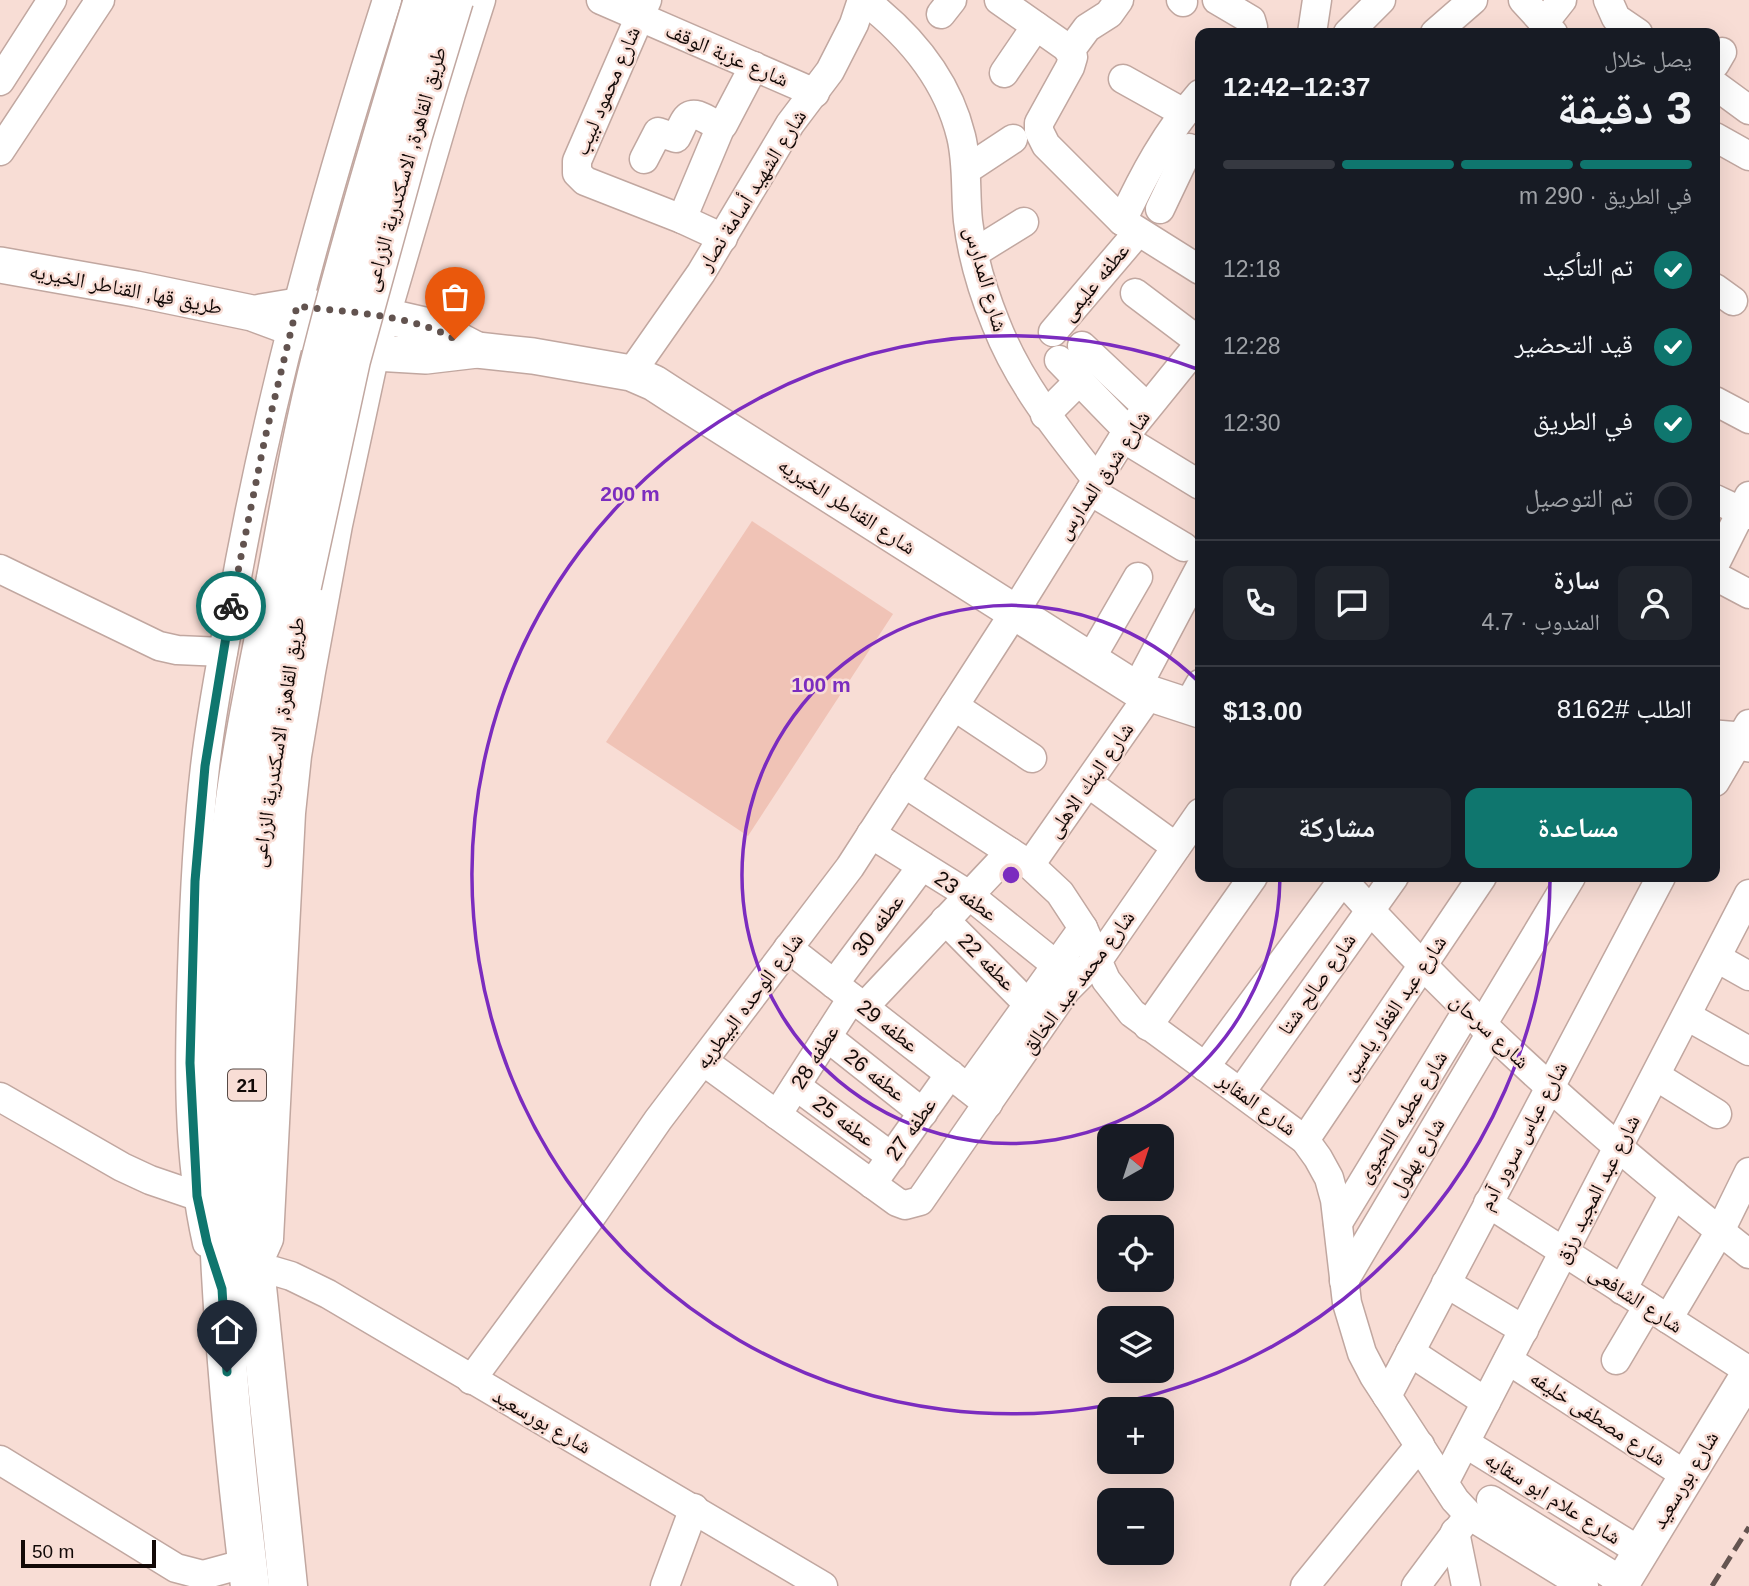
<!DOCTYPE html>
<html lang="ar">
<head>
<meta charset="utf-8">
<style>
  body { margin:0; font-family:Helvetica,"Noto Naskh Arabic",sans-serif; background:#20242c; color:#f1f3f6; direction:rtl; height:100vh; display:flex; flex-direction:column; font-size:26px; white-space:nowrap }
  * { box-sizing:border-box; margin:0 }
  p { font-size:23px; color:#9ea1a6 }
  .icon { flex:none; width:38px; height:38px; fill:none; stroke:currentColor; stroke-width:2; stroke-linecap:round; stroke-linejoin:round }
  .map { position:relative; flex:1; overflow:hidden; direction:ltr }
  .side { position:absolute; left:1195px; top:28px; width:525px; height:854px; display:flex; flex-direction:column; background:#171b24; border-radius:14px; box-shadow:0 7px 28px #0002; direction:rtl }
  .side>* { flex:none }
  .needle { width:46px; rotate:39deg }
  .buttons { position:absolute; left:1097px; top:1124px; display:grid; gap:14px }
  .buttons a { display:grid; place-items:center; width:77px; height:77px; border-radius:14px; background:#171b24; box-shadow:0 7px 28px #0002; font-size:35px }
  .scale { position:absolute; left:21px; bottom:18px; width:135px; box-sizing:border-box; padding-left:7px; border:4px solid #120907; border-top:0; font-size:19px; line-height:24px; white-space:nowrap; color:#120907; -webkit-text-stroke:5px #f8ddd5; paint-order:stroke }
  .pin { position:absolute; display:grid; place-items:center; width:60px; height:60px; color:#fff; margin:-72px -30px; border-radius:50% 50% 50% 0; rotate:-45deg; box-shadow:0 0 7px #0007 }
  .pin .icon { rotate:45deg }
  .courier { position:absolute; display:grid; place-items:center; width:70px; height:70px; margin:-35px; border:5px solid #0f766e; border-radius:50%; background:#fff; color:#222; box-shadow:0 2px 9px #0007 }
  .overview em { font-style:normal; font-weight:800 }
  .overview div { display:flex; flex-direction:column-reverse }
  .overview { display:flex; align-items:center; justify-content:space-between; height:119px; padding:0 28px }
  h1 { font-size:46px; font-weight:800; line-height:52px }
  .bar { display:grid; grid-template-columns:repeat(4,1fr); gap:10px 7px; align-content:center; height:84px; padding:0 28px }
  .bar i { height:9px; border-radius:5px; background:#363941 }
  .bar .current { background:#0f766e }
  .bar p { grid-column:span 4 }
  .line { display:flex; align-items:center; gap:18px; padding:0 28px; border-top:2px solid #363941 }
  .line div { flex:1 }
  .round { display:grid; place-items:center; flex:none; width:74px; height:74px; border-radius:14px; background:#20242c }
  ol { padding:0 28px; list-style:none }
  li { display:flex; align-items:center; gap:21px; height:77px }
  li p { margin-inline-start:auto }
  li .icon { padding:7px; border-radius:50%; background:#0f766e; color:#fff; stroke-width:4 }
  li:last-child { color:#9ea1a6 }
  li i { width:38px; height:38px; border:4px solid #363941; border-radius:50% }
  .primary-button { display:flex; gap:14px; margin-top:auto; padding:14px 28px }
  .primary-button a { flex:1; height:80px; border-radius:14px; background:#0f766e; color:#fff; font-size:28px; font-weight:800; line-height:80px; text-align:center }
  .primary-button a+a { background:#20242c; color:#f1f3f6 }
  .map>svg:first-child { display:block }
</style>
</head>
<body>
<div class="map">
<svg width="1749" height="1586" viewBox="0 0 1749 1586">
  <rect width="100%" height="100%" fill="#f8ddd5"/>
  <path fill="#f0c3b6" d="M752,521L893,614L748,836L606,742Z"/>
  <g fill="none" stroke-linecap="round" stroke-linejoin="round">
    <g stroke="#c1a7a0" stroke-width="31">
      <g id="minor">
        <path d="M481,0L451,94L375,353L338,525L311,672L297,756L291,813L269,1239L257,1266L291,1276L328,1294L823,1586"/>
        <path d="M601,0L815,93"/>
        <path d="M647,0L577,161V173L585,181L682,219L723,238"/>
        <path d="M864,0C910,35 947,79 961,136C968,164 965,193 968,221C972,256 983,292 996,324C1019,383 1058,431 1097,480"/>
        <path d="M999,0L1066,47L1073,57L1070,67L1039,123V131L1046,145L1122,221L1200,270"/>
        <path d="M1181,0L1183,2"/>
        <path d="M1217,0L1251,20L1253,27L1250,33"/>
        <path d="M1523,0L1553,33"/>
        <path d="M1608,0L1616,18L1638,33"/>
        <path d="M941,14L952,0"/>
        <path d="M1543,24L1562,0"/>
        <path d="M1312,33L1317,0"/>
        <path d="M1348,33L1381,0"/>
        <path d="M1435,33L1473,0"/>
        <path d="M1070,51L1087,28L1109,14L1119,0"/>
        <path d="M1715,64L1722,52"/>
        <path d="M1004,73L1036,26"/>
        <path d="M1123,79L1184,113"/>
        <path d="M0,81L52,0"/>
        <path d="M1715,85L1749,110"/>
        <path d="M1715,137L1749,156"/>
        <path d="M0,151L100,0"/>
        <path d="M644,159L658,132L676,138C680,132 683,120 689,116C699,110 713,127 723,125L754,66"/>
        <path d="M966,170L1013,139"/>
        <path d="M1160,209L1189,148"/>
        <path d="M682,219L721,126"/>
        <path d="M1122,221C1144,174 1166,133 1200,94"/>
        <path d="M974,253L1024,222"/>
        <path d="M1715,288L1733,301"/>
        <path d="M1135,293L1200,342"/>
        <path d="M1053,332L1138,232"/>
        <path d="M1082,346L1147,407"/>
        <path d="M1059,360L1128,431"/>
        <path d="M631,373L701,273L790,124L830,71L854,24L862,0"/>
        <path d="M1715,401L1749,419"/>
        <path d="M1045,415L1080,380"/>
        <path d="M1123,438L1200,485"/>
        <path d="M1090,491L1184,547"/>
        <path d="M1715,499L1749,515"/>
        <path d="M1715,564L1749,496"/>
        <path d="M0,569L159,646L177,650L223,652"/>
        <path d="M1715,576L1749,594"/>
        <path d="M1090,660L1138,577"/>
        <path d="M1136,689L1200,568"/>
        <path d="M954,706L1032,758"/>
        <path d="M1187,707L1200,684"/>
        <path d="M1715,782L1749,724"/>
        <path d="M904,783L1030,865L1060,893L1083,928L1106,980L1132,1013L1305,1140L1318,1158L1329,1178L1335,1200L1347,1303L1362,1353L1374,1376L1455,1500L1469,1515L1584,1586"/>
        <path d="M1088,783L1176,847"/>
        <path d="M871,834L969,895L1056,965"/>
        <path d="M1030,865L1149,695"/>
        <path d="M1340,877C1463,1015 1603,1140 1749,1254"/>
        <path d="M945,920L1028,1004"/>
        <path d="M788,948L988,1104"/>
        <path d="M1717,958L1749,976"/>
        <path d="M834,984L922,866"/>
        <path d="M864,1007L1010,852"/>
        <path d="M1687,1016L1749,1051"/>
        <path d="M1482,1025L1571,877"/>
        <path d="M1148,1026L1253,877"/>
        <path d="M827,1037L923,1113"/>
        <path d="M703,1061L897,1202L905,1205L920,1201L1066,990L1103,953L1200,813"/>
        <path d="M1205,1067L1345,877"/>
        <path d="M1656,1076L1717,1114"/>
        <path d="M796,1086L892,1157"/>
        <path d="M968,1088L1083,928"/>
        <path d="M1241,1092L1394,877"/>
        <path d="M0,1097L122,1167L150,1180L197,1196"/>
        <path d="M777,1115L852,998"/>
        <path d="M1305,1140L1482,877"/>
        <path d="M872,1184L950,1074"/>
        <path d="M1488,1203L1749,1371"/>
        <path d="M1338,1223L1467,1011"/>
        <path d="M207,1243C187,1154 189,1062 192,971C194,903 197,835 205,767C211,715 221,662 231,610C267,403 323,200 387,0"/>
        <path d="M1344,1281L1491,1033"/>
        <path d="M1446,1283L1524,1330"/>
        <path d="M1622,1290L1674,1194"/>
        <path d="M1668,1319L1720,1231L1749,1172"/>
        <path d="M1410,1352L1486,1402"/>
        <path d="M1508,1360L1687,1476"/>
        <path d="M1616,1360L1648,1306"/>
        <path d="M471,1380L591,1217L658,1120L850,867L1014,613L1123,438L1200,343"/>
        <path d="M1387,1396L1661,877"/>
        <path d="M1465,1443L1641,1552"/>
        <path d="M0,1460L176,1568L203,1575L247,1563"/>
        <path d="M1444,1483L1749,894"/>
        <path d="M1491,1500L1623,1582"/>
        <path d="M1455,1532L1466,1586"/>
        <path d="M665,1586L694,1508"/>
        <path d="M1305,1586L1420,1445"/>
        <path d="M1416,1586L1469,1515"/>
      </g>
    </g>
    <g stroke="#c1a7a0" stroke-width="38">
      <g id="major">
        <path d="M0,265L136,289L252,313L333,343L375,353L426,356L477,350L533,356L631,373L654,383L674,396L1136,689L1200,710"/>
        <path d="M261,312L297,306L385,316L433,327L477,350"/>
        <path d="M1715,738L1740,740L1749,744"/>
        <path d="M1620,1586L1749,1374"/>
      </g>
    </g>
    <g stroke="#c1a7a0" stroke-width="41">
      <g id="highway">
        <path d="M250,1586C219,1333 201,1076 232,823C242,741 260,659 276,578"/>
        <path d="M288,1586L248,1200L247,1109L251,967L261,828L302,586"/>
      </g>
    </g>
    <use href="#minor" stroke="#fff" stroke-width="28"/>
    <use href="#major" stroke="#fff" stroke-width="35"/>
    <use href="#highway" stroke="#fff" stroke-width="38"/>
    <path stroke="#645450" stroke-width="5" stroke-dasharray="14 7" stroke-linecap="butt" d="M1712,1586L1749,1527"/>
    <g stroke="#c1a7a0" stroke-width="41" stroke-linecap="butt">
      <g id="highway-bridge">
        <path d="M276,578C290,503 303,428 322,354C352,235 388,117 423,0"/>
        <path d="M302,586L351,360L413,135L454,0"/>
      </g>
    </g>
    <use href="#highway-bridge" stroke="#fff" stroke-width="38"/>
  </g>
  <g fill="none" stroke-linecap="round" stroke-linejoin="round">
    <path stroke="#62534f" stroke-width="7" stroke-dasharray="0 12.6" d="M231,606L265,438L297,306C350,313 406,313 455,339"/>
    <path stroke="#0f766e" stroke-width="9" d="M227,1372L222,1289L207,1243L197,1196L190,1063L195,881L205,766L231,606"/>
  </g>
  <g fill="none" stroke="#7b2cbf" stroke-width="3.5">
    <path d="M1280 877A269 269 0 1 1 1200 683"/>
    <path d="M1550 880A539 539 0 1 1 1200 370"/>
  </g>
  <g text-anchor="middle" stroke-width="5" stroke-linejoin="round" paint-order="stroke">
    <rect fill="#f8ddd5" stroke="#574945" stroke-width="2" x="228" y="1069.5" width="38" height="31" rx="5"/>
    <g font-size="19" font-weight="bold" fill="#120907">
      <text x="247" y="1092">21</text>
    </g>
    <g font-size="21" fill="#120907" stroke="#f8ddd5">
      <text transform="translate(727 55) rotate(23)" y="7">شارع عزبة الوقف</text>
      <text transform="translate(607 91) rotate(-67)" y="7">شارع محمود لبيب</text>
      <text transform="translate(405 169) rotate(-74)" y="7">طريق القاهرة, الاسكندرية الزراعى</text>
      <text transform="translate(752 190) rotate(-58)" y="7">شارع الشهيد أسامة نصار</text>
      <text transform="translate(986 279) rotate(74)" y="7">شارع المدارس</text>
      <text transform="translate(1095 282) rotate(-50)" y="7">عطفه عليمى</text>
      <text transform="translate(126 289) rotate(11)" y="7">طريق قها, القناطر الخيريه</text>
      <text transform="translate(1103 475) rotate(-56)" y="7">شارع شرق المدارس</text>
      <text transform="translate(847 506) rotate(33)" y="7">شارع القناطر الخيريه</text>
      <text transform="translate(278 742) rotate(-81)" y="7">طريق القاهرة, الاسكندرية الزراعى</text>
      <text transform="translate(1090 780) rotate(-55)" y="7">شارع البنك الاهلى</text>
      <text transform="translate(966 896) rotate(35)" y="7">عطفه 23</text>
      <text transform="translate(878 925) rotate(-53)" y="7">عطفه 30</text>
      <text transform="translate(987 962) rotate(45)" y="7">عطفه 22</text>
      <text transform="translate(1078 982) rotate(-53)" y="7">شارع محمد عبد الخالق</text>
      <text transform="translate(1317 984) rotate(-55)" y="7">شارع صالح شتا</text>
      <text transform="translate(749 1001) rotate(-53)" y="7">شارع الوحده البيطريه</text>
      <text transform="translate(1394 1008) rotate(-56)" y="7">شارع عبد الغفار ياسين</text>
      <text transform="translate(888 1026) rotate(38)" y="7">عطفه 29</text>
      <text transform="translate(1490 1031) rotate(43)" y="7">شارع سرحان</text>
      <text transform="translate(815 1057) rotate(-58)" y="7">عطفه 28</text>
      <text transform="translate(875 1075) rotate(38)" y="7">عطفه 26</text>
      <text transform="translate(1257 1104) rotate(36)" y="7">شارع المقابر</text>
      <text transform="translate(1402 1117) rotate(-58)" y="7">شارع عطيه اللحيوى</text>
      <text transform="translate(844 1121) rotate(36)" y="7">عطفه 25</text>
      <text transform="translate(911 1129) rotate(-55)" y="7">عطفه 27</text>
      <text transform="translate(1523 1136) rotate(-62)" y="7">شارع عباس سرور آدم</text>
      <text transform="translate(1417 1157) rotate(-59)" y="7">شارع بهلول</text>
      <text transform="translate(1597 1189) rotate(-63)" y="7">شارع عبد المجيد رزق</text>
      <text transform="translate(1636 1299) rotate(33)" y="7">شارع الشافعى</text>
      <text transform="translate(1598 1418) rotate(33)" y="7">شارع مصطفى خليفه</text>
      <text transform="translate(542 1421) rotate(30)" y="7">شارع بورسعيد</text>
      <text transform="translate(1685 1480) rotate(-59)" y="7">شارع بورسعيد</text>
      <text transform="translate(1553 1498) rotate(32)" y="7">شارع علام ابو سقايه</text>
    </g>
  </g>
  <circle cx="1011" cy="875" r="10" fill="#7b2cbf" stroke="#f8ddd5" stroke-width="3.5"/>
  <g font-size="21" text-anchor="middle" font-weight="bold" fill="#7b2cbf" stroke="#f8ddd5" stroke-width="5" stroke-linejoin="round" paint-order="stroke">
    <text x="630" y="501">200 m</text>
    <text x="821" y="692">100 m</text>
  </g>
</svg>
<div class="buttons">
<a><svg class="needle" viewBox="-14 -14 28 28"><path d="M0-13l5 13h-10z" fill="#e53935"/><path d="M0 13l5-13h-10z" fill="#9ea1a6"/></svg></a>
<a><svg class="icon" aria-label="locate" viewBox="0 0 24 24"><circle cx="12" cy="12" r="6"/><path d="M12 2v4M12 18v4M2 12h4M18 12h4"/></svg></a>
<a><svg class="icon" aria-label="layers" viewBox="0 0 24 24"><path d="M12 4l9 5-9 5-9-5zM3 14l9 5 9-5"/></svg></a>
<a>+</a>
<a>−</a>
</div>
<div class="scale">50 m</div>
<div class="pin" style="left:455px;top:339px;background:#ea580c"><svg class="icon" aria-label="bag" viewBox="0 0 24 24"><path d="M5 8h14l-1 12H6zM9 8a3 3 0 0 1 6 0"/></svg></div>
<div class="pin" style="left:227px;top:1372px;background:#1f2937"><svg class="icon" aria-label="home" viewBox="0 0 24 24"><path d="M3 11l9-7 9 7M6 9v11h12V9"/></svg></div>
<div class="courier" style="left:231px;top:606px"><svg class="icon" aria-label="bike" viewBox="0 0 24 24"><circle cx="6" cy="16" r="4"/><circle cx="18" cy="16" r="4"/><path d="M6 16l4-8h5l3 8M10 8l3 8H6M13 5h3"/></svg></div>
<section class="side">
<div class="overview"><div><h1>3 دقيقة</h1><p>يصل خلال</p></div><em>12:37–12:42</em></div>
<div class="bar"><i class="current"></i><i class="current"></i><i class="current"></i><i></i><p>في الطريق · 290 m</p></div>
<ol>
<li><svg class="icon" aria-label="check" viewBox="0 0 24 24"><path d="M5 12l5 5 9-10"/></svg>تم التأكيد<p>12:18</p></li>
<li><svg class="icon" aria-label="check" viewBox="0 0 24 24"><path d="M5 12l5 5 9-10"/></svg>قيد التحضير<p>12:28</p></li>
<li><svg class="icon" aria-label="check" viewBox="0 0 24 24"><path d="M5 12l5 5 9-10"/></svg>في الطريق<p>12:30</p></li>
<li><i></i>تم التوصيل</li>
</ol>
<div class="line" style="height:126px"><a class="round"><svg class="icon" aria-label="person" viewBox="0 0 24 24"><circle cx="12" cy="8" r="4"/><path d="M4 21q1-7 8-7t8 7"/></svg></a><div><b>سارة</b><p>المندوب · 4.7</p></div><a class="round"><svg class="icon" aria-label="chat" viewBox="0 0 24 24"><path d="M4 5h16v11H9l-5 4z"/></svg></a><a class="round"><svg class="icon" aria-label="phone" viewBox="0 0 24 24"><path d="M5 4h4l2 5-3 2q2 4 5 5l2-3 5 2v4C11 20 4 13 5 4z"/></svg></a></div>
<div class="line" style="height:91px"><div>الطلب #8162</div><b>$13.00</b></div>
<div class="primary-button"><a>مساعدة</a><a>مشاركة</a></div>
</section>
</div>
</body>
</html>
